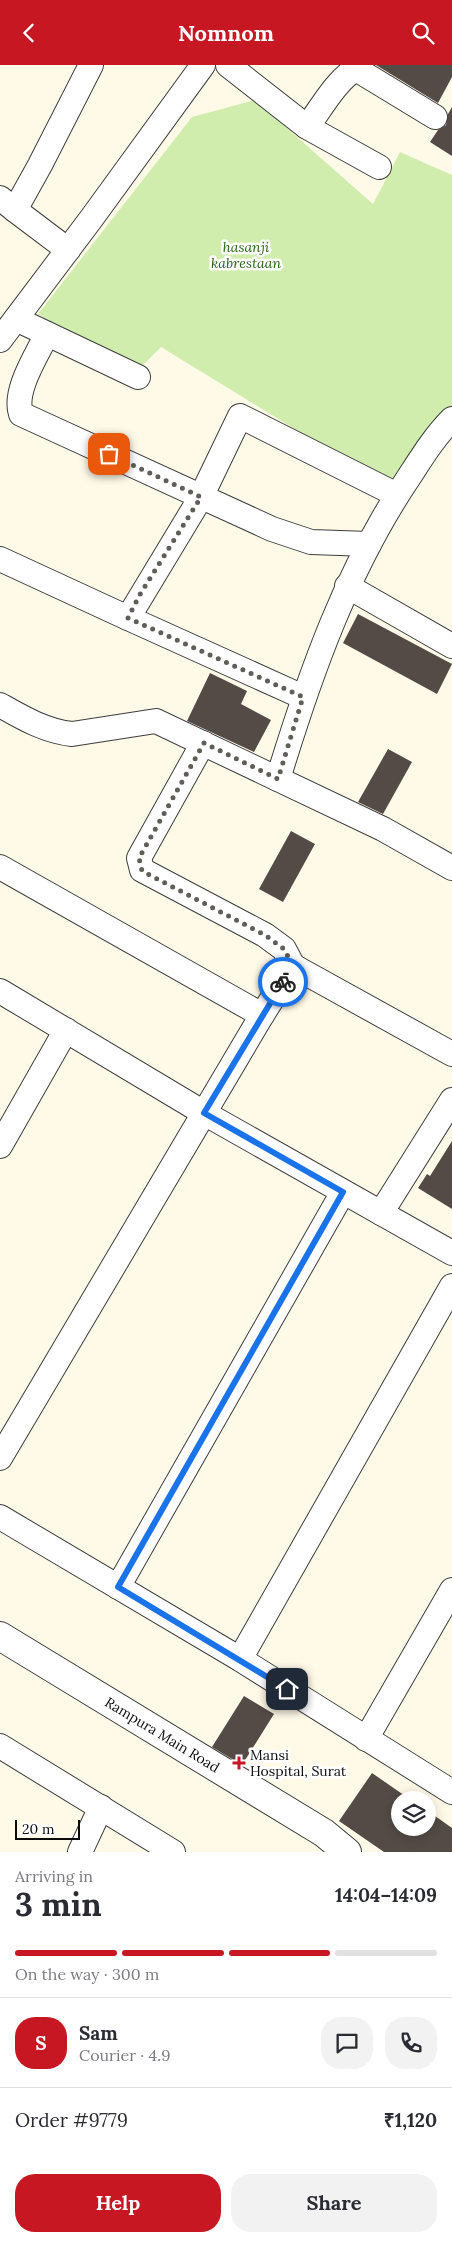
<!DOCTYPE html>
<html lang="en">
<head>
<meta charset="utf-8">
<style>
  body { margin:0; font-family:Lora,serif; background:#f2f2f3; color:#2b2b33; height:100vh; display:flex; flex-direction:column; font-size:19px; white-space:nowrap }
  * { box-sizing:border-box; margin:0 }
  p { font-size:16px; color:#7c7c81 }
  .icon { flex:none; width:28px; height:28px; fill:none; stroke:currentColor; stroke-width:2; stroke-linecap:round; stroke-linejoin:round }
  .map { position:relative; height:1787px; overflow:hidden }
  .drawer { display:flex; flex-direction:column; background:#fff; flex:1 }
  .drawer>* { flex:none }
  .fabs { position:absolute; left:391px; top:1726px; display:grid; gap:10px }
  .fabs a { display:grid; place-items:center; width:45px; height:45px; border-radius:50%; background:#fff; box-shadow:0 2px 12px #0003; font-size:25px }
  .scale { position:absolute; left:15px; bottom:12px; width:65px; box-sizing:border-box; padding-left:5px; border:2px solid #0a0a0a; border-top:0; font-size:14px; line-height:18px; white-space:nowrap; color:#0a0a0a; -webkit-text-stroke:4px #fff; paint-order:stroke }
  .pin { position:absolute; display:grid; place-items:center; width:42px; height:42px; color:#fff; margin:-21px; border-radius:10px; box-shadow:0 2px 8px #0006 }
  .courier { position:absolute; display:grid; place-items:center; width:50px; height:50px; margin:-25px; border:4px solid #1a73e8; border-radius:50%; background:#fff; color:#222; box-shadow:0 1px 6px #0007 }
  .head em { font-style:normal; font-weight:800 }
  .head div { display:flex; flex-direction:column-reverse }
  .head { display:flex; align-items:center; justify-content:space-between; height:85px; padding:0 15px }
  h1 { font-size:32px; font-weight:800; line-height:38px }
  .bar { display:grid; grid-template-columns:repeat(4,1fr); gap:8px 5px; align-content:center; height:60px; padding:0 15px }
  .bar i { height:6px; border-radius:4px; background:#e1e1e2 }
  .bar .selected { background:#c61722 }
  .bar p { grid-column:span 4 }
  .line { display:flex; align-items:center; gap:12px; padding:0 15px; border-top:1px solid #e1e1e2 }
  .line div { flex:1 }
  .round { display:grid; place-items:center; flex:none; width:52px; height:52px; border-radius:20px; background:#f2f2f3 }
  .cta { display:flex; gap:10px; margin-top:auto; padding:10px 15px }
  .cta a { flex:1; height:58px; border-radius:20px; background:#c61722; color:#fff; font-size:20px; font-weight:800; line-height:58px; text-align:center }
  .cta a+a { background:#f2f2f3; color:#2b2b33 }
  header { display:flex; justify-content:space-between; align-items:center; height:65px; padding:0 15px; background:#c61722; color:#fff; font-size:22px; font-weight:800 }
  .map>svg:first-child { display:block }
</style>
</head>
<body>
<header><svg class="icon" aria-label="back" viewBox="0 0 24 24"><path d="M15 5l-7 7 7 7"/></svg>Nomnom<svg class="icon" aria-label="search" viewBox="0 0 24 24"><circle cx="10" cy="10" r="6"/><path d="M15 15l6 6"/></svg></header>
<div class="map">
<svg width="452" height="1787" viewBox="0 0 452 1787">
  <rect width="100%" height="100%" fill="#fffae8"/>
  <path fill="#d0edae" d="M255,35L373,139L400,87L452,110V343L396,421L303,369L161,282L132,311L38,249L192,52Z"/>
  <g fill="#544b46">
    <path d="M376,0H452V12L438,38Z"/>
    <path d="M452,42V91L430,77L438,65L446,60L448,49Z"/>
    <path d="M358,549L452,599L437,629L343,578Z"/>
    <path d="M210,608L247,626L241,639L271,655L254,687L187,656Z"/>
    <path d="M388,684L412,697L383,749L358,737Z"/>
    <path d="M291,766L315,779L283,837L259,824Z"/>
    <path d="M452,1076V1144L418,1123L427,1109L430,1111Z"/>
    <path d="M244,1631L274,1649L242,1700L212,1682Z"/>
    <path d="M372,1708L411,1735H400V1762H428V1746L452,1763V1787H384L339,1756Z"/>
  </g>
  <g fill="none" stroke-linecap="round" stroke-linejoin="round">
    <g stroke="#3d3d3d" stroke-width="26">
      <g id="minor">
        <path d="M228,0L307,62L379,102"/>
        <path d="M307,62C320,45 337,14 356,4L435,52"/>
        <path d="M0,133L15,145L40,100L91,0"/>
        <path d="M15,145L68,185"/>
        <path d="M16,254L138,312"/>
        <path d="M47,269C37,290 13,326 21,349L272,464L311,477L369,479"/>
        <path d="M0,275L91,154L203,0"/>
        <path d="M0,494L128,553"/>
        <path d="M347,521L452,581"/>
        <path d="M303,632L128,553L201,432L240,351L397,430"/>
        <path d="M0,640C23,653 45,666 72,669L156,656L383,764L452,803"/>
        <path d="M203,678L139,793L142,805L265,870L284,884L293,901L452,989"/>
        <path d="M278,714C310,609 347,504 409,412C422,392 435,371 452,354"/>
        <path d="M0,802L262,950"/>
        <path d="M0,926L204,1048L452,1188"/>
        <path d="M0,1081L66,965"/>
        <path d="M381,1148L452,1035"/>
        <path d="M0,1393L262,950L293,901"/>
        <path d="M0,1452L240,1594L452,1727"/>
        <path d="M118,1522L343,1127"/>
        <path d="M240,1594L452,1221"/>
        <path d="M366,1674L452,1525"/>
        <path d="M0,1681L173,1787"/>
        <path d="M80,1787L101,1742"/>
      </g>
    </g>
    <g stroke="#3d3d3d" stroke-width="30">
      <g id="tertiary">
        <path id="s1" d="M0,1571L324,1768L347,1787"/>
      </g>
    </g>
    <use href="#minor" stroke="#fff" stroke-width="24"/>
    <use href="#tertiary" stroke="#fff" stroke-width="28"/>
  </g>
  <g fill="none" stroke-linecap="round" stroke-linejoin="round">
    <path stroke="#605e58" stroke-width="5" stroke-dasharray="0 9" d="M109,389L201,432L139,531L128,553L303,632L278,714L204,678L139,793L142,806L265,870L284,884L293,901L283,917"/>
    <path stroke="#1a73e8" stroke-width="6" d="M283,917L204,1048L343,1127L118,1522L287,1624"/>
  </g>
  <path fill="#c61722" stroke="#fff" stroke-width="2" d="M236.5 1690.5h5v5h5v5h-5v5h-5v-5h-5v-5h5z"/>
  <g text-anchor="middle" stroke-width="5" stroke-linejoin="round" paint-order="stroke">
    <g font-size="14" font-style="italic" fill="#286716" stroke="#fff">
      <text x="246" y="187">hasanji<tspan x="246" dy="16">kabrestaan</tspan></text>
    </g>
    <g font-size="14" fill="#0a0a0a" stroke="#fff">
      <text dy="5" stroke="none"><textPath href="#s1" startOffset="190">Rampura Main Road</textPath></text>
    </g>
    <g font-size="14" fill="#0a0a0a" stroke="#fff" text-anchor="start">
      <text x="250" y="1695">Mansi<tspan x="250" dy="16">Hospital, Surat</tspan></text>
    </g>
  </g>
</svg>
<div class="fabs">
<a><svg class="icon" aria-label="layers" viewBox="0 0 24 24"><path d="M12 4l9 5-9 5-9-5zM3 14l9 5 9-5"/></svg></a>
</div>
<div class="scale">20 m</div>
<div class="pin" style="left:109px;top:389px;background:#ea580c"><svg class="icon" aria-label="bag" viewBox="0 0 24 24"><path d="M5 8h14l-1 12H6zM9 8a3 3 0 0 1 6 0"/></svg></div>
<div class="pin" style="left:287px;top:1624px;background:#1f2937"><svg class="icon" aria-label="home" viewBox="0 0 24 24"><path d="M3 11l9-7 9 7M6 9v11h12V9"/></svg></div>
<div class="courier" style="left:283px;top:917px"><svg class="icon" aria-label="bike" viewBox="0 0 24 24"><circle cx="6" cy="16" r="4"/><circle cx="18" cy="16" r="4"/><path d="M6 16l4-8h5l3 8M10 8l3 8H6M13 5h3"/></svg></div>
</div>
<section class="drawer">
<div class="head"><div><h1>3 min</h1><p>Arriving in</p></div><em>14:04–14:09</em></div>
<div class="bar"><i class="selected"></i><i class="selected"></i><i class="selected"></i><i></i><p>On the way · 300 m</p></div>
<div class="line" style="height:90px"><b class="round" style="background:#c61722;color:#fff">S</b><div><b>Sam</b><p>Courier · 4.9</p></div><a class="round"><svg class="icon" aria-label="chat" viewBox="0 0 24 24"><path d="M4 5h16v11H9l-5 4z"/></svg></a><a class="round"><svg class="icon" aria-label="phone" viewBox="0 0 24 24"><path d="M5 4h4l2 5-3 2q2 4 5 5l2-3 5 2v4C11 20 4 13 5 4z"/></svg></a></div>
<div class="line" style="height:65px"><div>Order #9779</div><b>₹1,120</b></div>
<div class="cta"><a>Help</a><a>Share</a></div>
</section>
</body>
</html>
